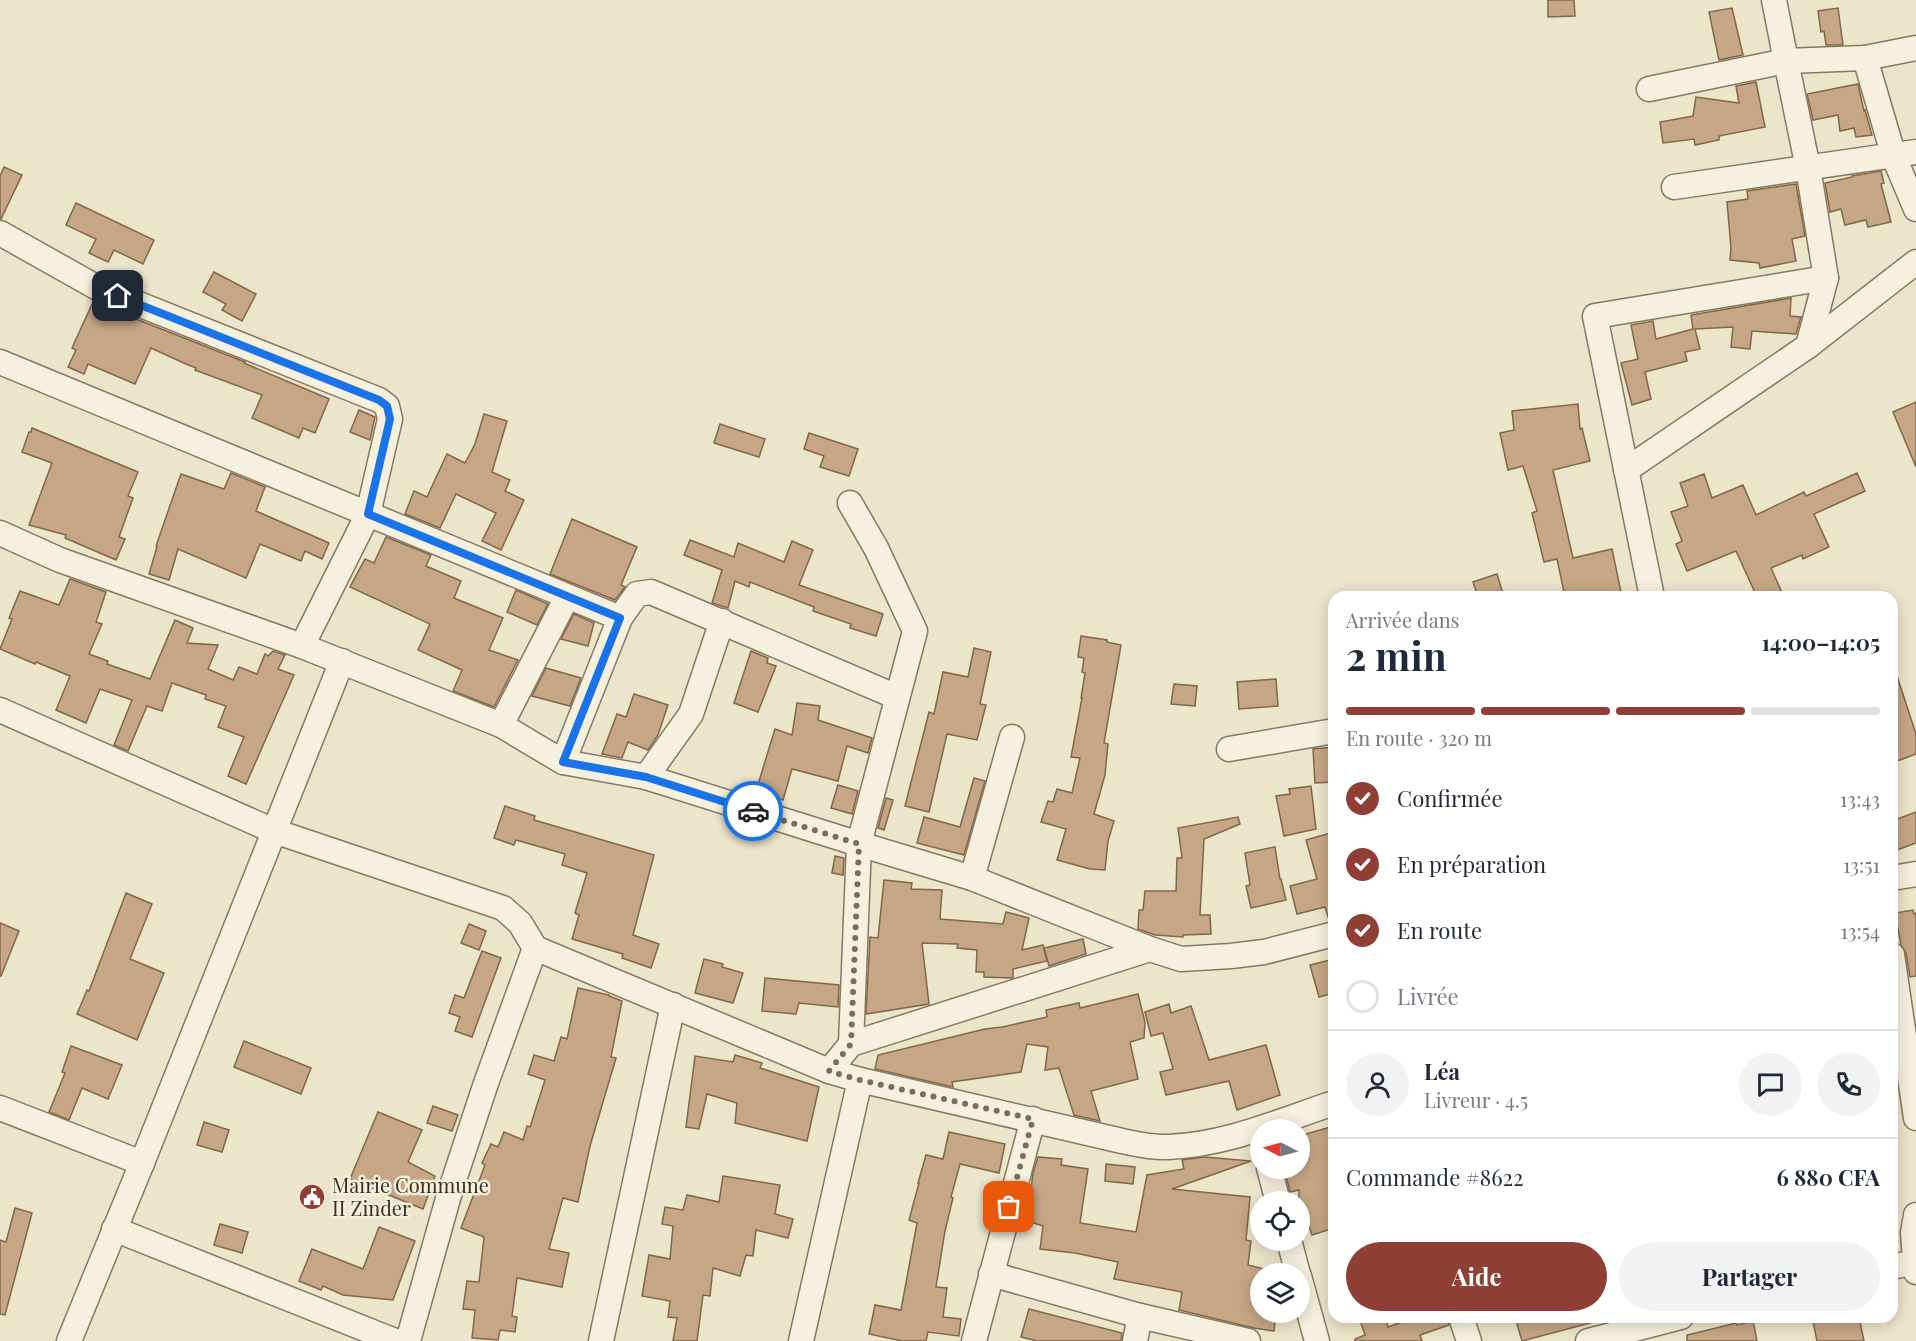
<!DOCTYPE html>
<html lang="fr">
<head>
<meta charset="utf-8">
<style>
  body { margin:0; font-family:"Playfair Display",serif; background:#f2f2f3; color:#1f2937; height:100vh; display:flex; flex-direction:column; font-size:22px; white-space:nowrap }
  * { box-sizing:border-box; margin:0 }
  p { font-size:20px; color:#747a83 }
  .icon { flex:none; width:33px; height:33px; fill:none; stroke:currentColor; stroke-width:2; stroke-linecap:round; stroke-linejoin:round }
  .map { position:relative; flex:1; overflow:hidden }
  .drawer { position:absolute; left:1328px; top:591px; width:570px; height:732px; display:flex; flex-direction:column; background:#fff; border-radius:18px; box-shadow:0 3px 15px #0003 }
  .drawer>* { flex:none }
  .needle { width:39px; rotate:276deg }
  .tools { position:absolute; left:1250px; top:1119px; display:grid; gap:12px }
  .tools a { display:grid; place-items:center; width:60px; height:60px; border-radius:50%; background:#fff; box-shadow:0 3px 15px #0003; font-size:30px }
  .pin { position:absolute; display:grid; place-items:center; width:51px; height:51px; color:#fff; margin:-26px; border-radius:12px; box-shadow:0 3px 9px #0006 }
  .courier { position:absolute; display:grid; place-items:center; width:60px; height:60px; margin:-30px; border:4px solid #1a73e8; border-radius:50%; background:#fff; color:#222; box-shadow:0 2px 8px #0007 }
  .overview em { font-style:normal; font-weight:700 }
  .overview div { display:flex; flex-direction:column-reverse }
  .overview { display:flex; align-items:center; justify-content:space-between; height:102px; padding:0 18px }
  h1 { font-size:39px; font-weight:700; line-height:45px }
  .bar { display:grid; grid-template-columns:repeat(4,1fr); gap:9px 6px; align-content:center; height:72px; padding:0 18px }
  .bar i { height:8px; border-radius:4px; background:#e0e1e3 }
  .bar .active { background:#903f37 }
  .bar p { grid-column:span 4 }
  .line { display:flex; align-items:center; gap:15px; padding:0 18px; border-top:2px solid #e0e1e3 }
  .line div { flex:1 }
  .round { display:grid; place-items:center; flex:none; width:63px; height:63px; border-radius:32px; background:#f2f2f3 }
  ol { padding:0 18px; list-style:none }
  li { display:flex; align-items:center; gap:18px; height:66px }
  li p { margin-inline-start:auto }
  li .icon { padding:6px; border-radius:50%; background:#903f37; color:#fff; stroke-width:4 }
  li:last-child { color:#747a83 }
  li i { width:33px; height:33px; border:3px solid #e0e1e3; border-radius:50% }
  .button { display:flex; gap:12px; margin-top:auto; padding:12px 18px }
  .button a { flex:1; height:69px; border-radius:36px; background:#903f37; color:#fff; font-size:24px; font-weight:700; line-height:69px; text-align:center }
  .button a+a { background:#f2f2f3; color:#1f2937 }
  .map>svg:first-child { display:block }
</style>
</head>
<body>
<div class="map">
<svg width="1916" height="1341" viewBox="0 0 1916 1341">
  <rect width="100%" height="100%" fill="#ebe5cb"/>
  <g fill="#c5a685" stroke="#836649" stroke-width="1.5">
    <path d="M1548,0H1574L1575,16L1548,17Z"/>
    <path d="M1732,8L1743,55L1719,60L1709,12Z"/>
    <path d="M1838,8L1843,45H1826L1824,31L1821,32L1818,11Z"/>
    <path d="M1756,82L1765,127L1719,136V140L1695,145L1694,139L1663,143L1660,122L1693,116L1696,97L1739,103L1736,86Z"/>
    <path d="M1858,84L1864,111L1865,110L1872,135L1856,137L1854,128L1840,131L1838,115L1813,120L1807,94Z"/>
    <path d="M4,167L22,175L1,219H0V176Z"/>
    <path d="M1881,171L1884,183L1881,184L1891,222L1868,227L1866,220L1845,225L1841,209L1830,212L1825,183L1852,177V176Z"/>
    <path d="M1796,184L1805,236L1792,239L1796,261L1760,268L1759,263L1730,260L1731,248L1727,202L1748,199L1747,191Z"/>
    <path d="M76,203L154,240L143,264L114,250L108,262L89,253L96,239L66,225Z"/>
    <path d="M214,272L256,294L242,321L222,310L226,304L203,292Z"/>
    <path d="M1791,298L1790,316L1801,317L1796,334L1752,331L1750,349L1731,347L1733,327L1695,329L1700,349L1685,352L1687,361L1645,372L1651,399L1632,405L1621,363L1638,359L1631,325L1653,321L1656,339L1693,329L1691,315Z"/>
    <path d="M93,302L245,362L244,363L329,399L315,433L303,428L299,438L252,418L262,395L195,370L196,368L186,364L151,348L135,384L88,364L84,374L68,367L76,350L72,348Z"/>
    <path d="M1916,402V467L1893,412Z"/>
    <path d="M1578,404L1580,429L1582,428L1590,461L1553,470L1573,558L1612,549L1622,597H1565L1557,559L1544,562L1532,513L1537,511L1523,466L1508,470L1500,433L1514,430L1512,411Z"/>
    <path d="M359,410L375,417L370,440L350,432Z"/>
    <path d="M484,414L507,421L492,472L510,480L505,491L524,500L501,550L482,541L496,513L456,494L440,528L405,514L414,491L427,497L447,454L465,463L475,444Z"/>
    <path d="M720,424L765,439L759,457L714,443Z"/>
    <path d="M32,428L138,472L128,496L133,498L119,537L125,539L116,560L65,538L66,535L29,525L52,463L22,452L29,432H31Z"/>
    <path d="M809,433L858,449L849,476L820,467L824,456L804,449Z"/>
    <path d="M231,473L265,487L256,511L329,543L322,559L305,551L301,561L260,544L246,578L178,549L169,580L149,574L157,547L156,546L181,474L224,489Z"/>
    <path d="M1857,473L1865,491L1814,514L1829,547L1803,559L1802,555L1771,568L1784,597H1757L1736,551L1687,571L1676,544L1682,541L1671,512L1688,506L1680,483L1704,474L1712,498L1743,485L1756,515L1804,492L1806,496Z"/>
    <path d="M572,519L637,547L621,585L625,587L615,600L550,574Z"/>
    <path d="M386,537L431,555L426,566L461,581L454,598L503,618L489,650L518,660L494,707L453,691L462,670L418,650L430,624L350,587L365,559L374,563Z"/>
    <path d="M690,540L734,557L738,543L784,562L792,541L813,550L799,585L883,614L876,636L850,628L851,624L813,611L814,607L750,582L749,587L735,581L728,608L712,603L722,570L684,555Z"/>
    <path d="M1497,574L1504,597H1478L1473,582Z"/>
    <path d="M70,579L106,592L96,622L102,624L89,654L108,661L107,664L150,679L175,620L193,628L187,643L218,645L208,669L233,680L239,667L257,674L265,654L268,656L273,651L285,655L278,669L294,675L246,784L228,776L244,737L218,727L226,706L205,699L206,695L172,683L162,711L147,706L128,751L114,745L132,700L100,689L86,723L56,710L70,676L36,662L35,664L0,649L12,619L9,618L20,591L59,605Z"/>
    <path d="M516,590L548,604L537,625L507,612Z"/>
    <path d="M574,614L594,623L588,646L561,639Z"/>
    <path d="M1081,636L1107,640V642L1121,645L1104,743L1108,744L1105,775L1094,814L1114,821L1108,841L1105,870L1090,869L1057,860L1066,829L1041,822L1048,801L1053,802L1057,789L1072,793L1080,758L1071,757L1082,698H1081L1085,673L1082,672L1084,658L1078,657Z"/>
    <path d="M974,648L991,652L980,704L986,705L977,740L947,734L929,812L905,806L929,712L934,714L943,672L968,677Z"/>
    <path d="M751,651L768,658L767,663L776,666L758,712L734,703Z"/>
    <path d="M546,668L581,678L570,706L532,696Z"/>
    <path d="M1895,670L1916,734V754L1892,763V671Z"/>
    <path d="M1276,679L1278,706L1239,709L1237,682Z"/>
    <path d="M1174,684L1197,686L1195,706L1171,704Z"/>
    <path d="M634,694L668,705L658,735L648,750L628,742L622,758L602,754L617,714L626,717Z"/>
    <path d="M797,703L820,706L818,720L872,738L868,753L847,746L838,781L792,769L783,800L756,791L775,729L792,735Z"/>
    <path d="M1334,747V782L1315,783L1313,749Z"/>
    <path d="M974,778L985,781L964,855L917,843L924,817L960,827Z"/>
    <path d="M838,785L858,791L852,814L831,808Z"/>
    <path d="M1311,786L1316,829L1284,836L1276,796L1290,794L1289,789Z"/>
    <path d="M886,798L893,800L884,830L878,828Z"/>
    <path d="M505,806L535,816L534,820L654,855L633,935L659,944L651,968L622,958L623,954L572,939L579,915L575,913L587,873L562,865L565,854L516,840L514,845L494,838Z"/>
    <path d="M1916,812V843L1892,852V821Z"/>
    <path d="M1238,817L1240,824L1204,839L1200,915H1210L1211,934L1183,935V937L1155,935L1138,929L1139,910H1143L1145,891H1176L1177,858H1182L1178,828Z"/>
    <path d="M1334,832V919L1329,920L1325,907L1297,914L1290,886L1317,879L1306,840Z"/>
    <path d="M1275,847L1280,879H1281L1286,900L1251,908L1246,886L1250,885L1245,853Z"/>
    <path d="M835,856L844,858L843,875L832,873Z"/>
    <path d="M884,880L912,883L911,889L942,890L940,919L1003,924L1006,912L1029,918L1022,950L1043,945L1047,961L1013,969V978H1011L984,977V972H976L977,950L957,948L958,944L922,943L929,1004L866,1014L870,937L878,938Z"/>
    <path d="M126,893L152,904L130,959L164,973L137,1040L77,1014L87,990L89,991Z"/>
    <path d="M1913,910L1914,914L1916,913V976L1910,977L1906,953L1901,945L1895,913Z"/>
    <path d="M0,923L19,931L1,976H0Z"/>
    <path d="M469,924L486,931L479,950L461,943Z"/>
    <path d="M1083,939L1086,954L1049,966L1044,948Z"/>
    <path d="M482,951L501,958L472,1037L455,1031L460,1017L449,1013L455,995L464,998Z"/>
    <path d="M704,959L723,964L722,967L743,973L733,1003L695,993Z"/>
    <path d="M1334,959V993L1319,997L1310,965Z"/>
    <path d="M765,978L839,985L838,1007L799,1003L796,1014L762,1011Z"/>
    <path d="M578,988L609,995V996L622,1001L611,1057L616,1058L590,1146L578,1202L563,1198L549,1249L569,1253L562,1287L517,1278L512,1316L517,1317L515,1332L500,1330L498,1340L472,1338L475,1310L463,1309L467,1281L479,1282L484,1237L461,1228L485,1165L482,1163L491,1144L498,1147L504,1132L523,1140L527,1126L530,1127L545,1080L528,1074L534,1055L554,1061L561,1037L567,1039Z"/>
    <path d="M1138,994L1145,1022L1144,1038L1130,1042L1138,1079L1091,1091L1100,1121L1074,1115L1059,1068L1045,1070L1048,1047L1027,1044L1021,1072L952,1082L953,1087L875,1069L878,1055L985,1029L1002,1027L1047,1017L1046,1010L1079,1003L1080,1008Z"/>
    <path d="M1169,1004L1171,1013L1191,1006L1209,1060L1266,1045L1280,1095L1237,1110L1229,1081L1166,1095L1160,1072L1173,1069L1163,1033L1151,1036L1145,1012Z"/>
    <path d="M244,1041L311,1068L301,1094L234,1067Z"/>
    <path d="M71,1046L122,1065L108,1099L82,1088L69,1120L49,1112L65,1073L62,1072Z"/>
    <path d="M735,1055L762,1063L760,1068L819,1087L807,1141L735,1123L737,1103L707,1094L699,1129L686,1127L695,1056L733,1062Z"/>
    <path d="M433,1106L458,1115L452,1131L427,1123Z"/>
    <path d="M378,1112L422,1130L408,1162L435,1176L423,1209L350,1179Z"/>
    <path d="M204,1122L229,1130L222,1152L197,1145Z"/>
    <path d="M1334,1126V1228L1312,1235L1308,1223L1299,1226V1190L1290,1192L1285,1171L1299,1168V1136Z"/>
    <path d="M949,1132L1005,1144L999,1173L960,1164L951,1197L953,1198L945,1231L936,1287L947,1288L943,1317L961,1319L959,1336L928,1332L926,1341H902L869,1334L875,1305L901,1310L917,1223L909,1220L919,1183H918L926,1155L943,1159Z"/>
    <path d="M1038,1157L1062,1159L1061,1165L1088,1169L1080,1223L1136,1232L1147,1175L1184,1169L1182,1160L1204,1157L1251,1161L1172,1189L1250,1197L1246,1240L1251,1241L1248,1265L1264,1269L1263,1274H1260V1312H1276L1274,1331L1254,1328L1179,1310L1182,1292L1114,1279L1118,1262L1075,1253L1040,1249L1043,1226L1021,1219L1027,1197L1030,1198L1033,1173Z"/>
    <path d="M1106,1164L1135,1167L1133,1184L1105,1181Z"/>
    <path d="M723,1176L780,1185L775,1214L793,1219L788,1238L756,1230L753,1256L746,1255L740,1276L713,1268L710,1296L703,1295L697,1341H673L677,1318L668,1317L670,1301L642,1296L649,1255L670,1259L673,1226L662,1224L665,1207L683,1210L687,1195L719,1202Z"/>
    <path d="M15,1208L32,1213L5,1315L0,1314V1240L6,1242Z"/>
    <path d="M220,1224L248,1232L242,1253L214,1245Z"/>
    <path d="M379,1227L415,1241L393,1300L343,1295L323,1286L321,1290L299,1281L312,1249L363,1269Z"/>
    <path d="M1029,1309L1122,1333L1121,1341H1037L1021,1337Z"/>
    <path d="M1359,1317H1385L1388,1327L1416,1317H1447L1449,1325L1420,1335L1422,1341H1355V1339L1365,1335Z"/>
    <path d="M1515,1317H1593L1594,1322L1522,1341Z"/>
    <path d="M1812,1317H1859L1864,1341H1817Z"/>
    <path d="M1753,1321L1757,1341H1687V1335L1736,1323L1737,1325Z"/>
  </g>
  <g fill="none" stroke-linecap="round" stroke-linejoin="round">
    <g stroke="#877961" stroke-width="27">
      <g id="minor">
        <path d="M1865,58L1894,157L1916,209"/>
        <path d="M1649,89L1786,61L1774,0"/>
        <path d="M1674,187L1916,152"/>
        <path d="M0,233L96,287L379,400L387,406L390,419L368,514L302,646"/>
        <path d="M1808,346L1826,278L1808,168L1786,61L1865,58L1916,48"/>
        <path d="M0,362L620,618L563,762"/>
        <path d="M1626,470L1808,346L1916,262"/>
        <path d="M850,503L876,548L915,631L859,844L851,1044"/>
        <path d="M0,533L60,560L302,646L501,725L563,762L646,777L859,844L972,878L1150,949"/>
        <path d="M1652,597L1595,316L1826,278"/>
        <path d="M620,618L637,594L651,592L897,697"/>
        <path d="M0,710L274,831L503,908L520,923L535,948L829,1071L860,1080L1122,1141C1137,1144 1152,1148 1168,1147C1226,1145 1279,1121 1334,1103"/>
        <path d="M501,725L567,597"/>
        <path d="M1229,749L1334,731"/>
        <path d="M646,777L691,714L722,621"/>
        <path d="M972,878L1012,737"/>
        <path d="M1892,878L1916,874"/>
        <path d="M1892,955L1916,1118"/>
        <path d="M829,1071L851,1044L1150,949L1181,959L1231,956L1264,952L1334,934"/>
        <path d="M0,1108L142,1163"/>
        <path d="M1269,1168L1278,1202"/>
        <path d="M1916,1215L1913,1233L1916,1272"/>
        <path d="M114,1229L395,1341"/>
        <path d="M1289,1240L1298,1274"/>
        <path d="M1892,1267L1915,1262"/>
        <path d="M991,1274L1140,1316L1248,1341"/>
        <path d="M1299,1276L1317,1341"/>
        <path d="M1461,1317L1469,1341"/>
        <path d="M69,1341L142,1163L342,661"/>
        <path d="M408,1341L449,1195L485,1086L535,948"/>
        <path d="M601,1341L673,1005"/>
        <path d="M801,1341L860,1080"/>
        <path d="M974,1341L1033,1119"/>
        <path d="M1135,1341L1140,1316"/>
        <path d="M1588,1341L1681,1317"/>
      </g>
    </g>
    <use href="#minor" stroke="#f6f1de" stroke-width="24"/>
  </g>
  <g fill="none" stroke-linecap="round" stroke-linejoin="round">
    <path stroke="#776f5e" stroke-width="6" stroke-dasharray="0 10.8" d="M753,811L859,844L851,1044L829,1071L860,1080L1033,1119L1009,1207"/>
    <path stroke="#1a73e8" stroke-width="8" d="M118,296L379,400L387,406L390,419L368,514L620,618L563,762L646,777L753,811"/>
  </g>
  <defs>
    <g id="civic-disc" transform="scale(1.35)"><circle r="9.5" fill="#903f37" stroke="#f3eeda"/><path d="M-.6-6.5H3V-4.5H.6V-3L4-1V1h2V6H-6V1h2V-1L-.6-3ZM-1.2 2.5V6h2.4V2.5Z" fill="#fff"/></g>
  </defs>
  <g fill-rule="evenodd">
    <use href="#civic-disc" x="312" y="1197"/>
  </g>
  <g text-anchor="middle" stroke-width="5" stroke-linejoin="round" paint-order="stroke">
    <g font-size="20" fill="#393023" stroke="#f3eeda" text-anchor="start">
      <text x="332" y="1193">Mairie Commune<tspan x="332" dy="23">II Zinder</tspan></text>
    </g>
  </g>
</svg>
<div class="tools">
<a><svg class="needle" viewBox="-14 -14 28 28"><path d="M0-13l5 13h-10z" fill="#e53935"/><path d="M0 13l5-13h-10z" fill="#747a83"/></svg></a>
<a><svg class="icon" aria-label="locate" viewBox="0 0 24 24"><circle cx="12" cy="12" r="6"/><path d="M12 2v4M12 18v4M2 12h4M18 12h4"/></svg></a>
<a><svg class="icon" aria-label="layers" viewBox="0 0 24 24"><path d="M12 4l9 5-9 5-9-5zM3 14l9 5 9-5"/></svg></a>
</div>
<div class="pin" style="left:1009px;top:1207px;background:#ea580c"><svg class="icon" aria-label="bag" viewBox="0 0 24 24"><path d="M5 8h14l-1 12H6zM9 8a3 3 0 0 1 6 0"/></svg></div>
<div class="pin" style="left:118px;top:296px;background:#1f2937"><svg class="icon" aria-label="home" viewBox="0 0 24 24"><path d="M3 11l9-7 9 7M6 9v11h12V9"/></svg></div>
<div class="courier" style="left:753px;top:811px"><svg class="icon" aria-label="car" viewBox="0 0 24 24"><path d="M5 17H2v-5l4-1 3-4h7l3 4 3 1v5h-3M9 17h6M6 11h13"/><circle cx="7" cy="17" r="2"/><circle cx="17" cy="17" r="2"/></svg></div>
<section class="drawer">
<div class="overview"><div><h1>2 min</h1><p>Arrivée dans</p></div><em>14:00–14:05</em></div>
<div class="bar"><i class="active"></i><i class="active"></i><i class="active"></i><i></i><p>En route · 320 m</p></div>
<ol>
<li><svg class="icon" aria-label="check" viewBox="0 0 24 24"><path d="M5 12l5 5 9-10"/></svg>Confirmée<p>13:43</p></li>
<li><svg class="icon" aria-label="check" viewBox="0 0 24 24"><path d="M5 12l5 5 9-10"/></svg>En préparation<p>13:51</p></li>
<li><svg class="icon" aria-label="check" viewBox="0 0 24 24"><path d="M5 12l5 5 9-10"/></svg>En route<p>13:54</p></li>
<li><i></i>Livrée</li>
</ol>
<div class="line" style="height:108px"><a class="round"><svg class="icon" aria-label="person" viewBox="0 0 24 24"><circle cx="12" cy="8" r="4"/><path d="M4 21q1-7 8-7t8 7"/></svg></a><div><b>Léa</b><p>Livreur · 4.5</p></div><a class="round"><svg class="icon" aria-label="chat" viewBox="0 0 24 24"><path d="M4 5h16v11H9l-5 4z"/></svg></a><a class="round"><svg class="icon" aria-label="phone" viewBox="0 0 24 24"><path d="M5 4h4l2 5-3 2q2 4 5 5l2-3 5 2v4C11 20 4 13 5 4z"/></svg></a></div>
<div class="line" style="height:78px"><div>Commande #8622</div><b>6 880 CFA</b></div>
<div class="button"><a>Aide</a><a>Partager</a></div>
</section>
</div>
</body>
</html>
